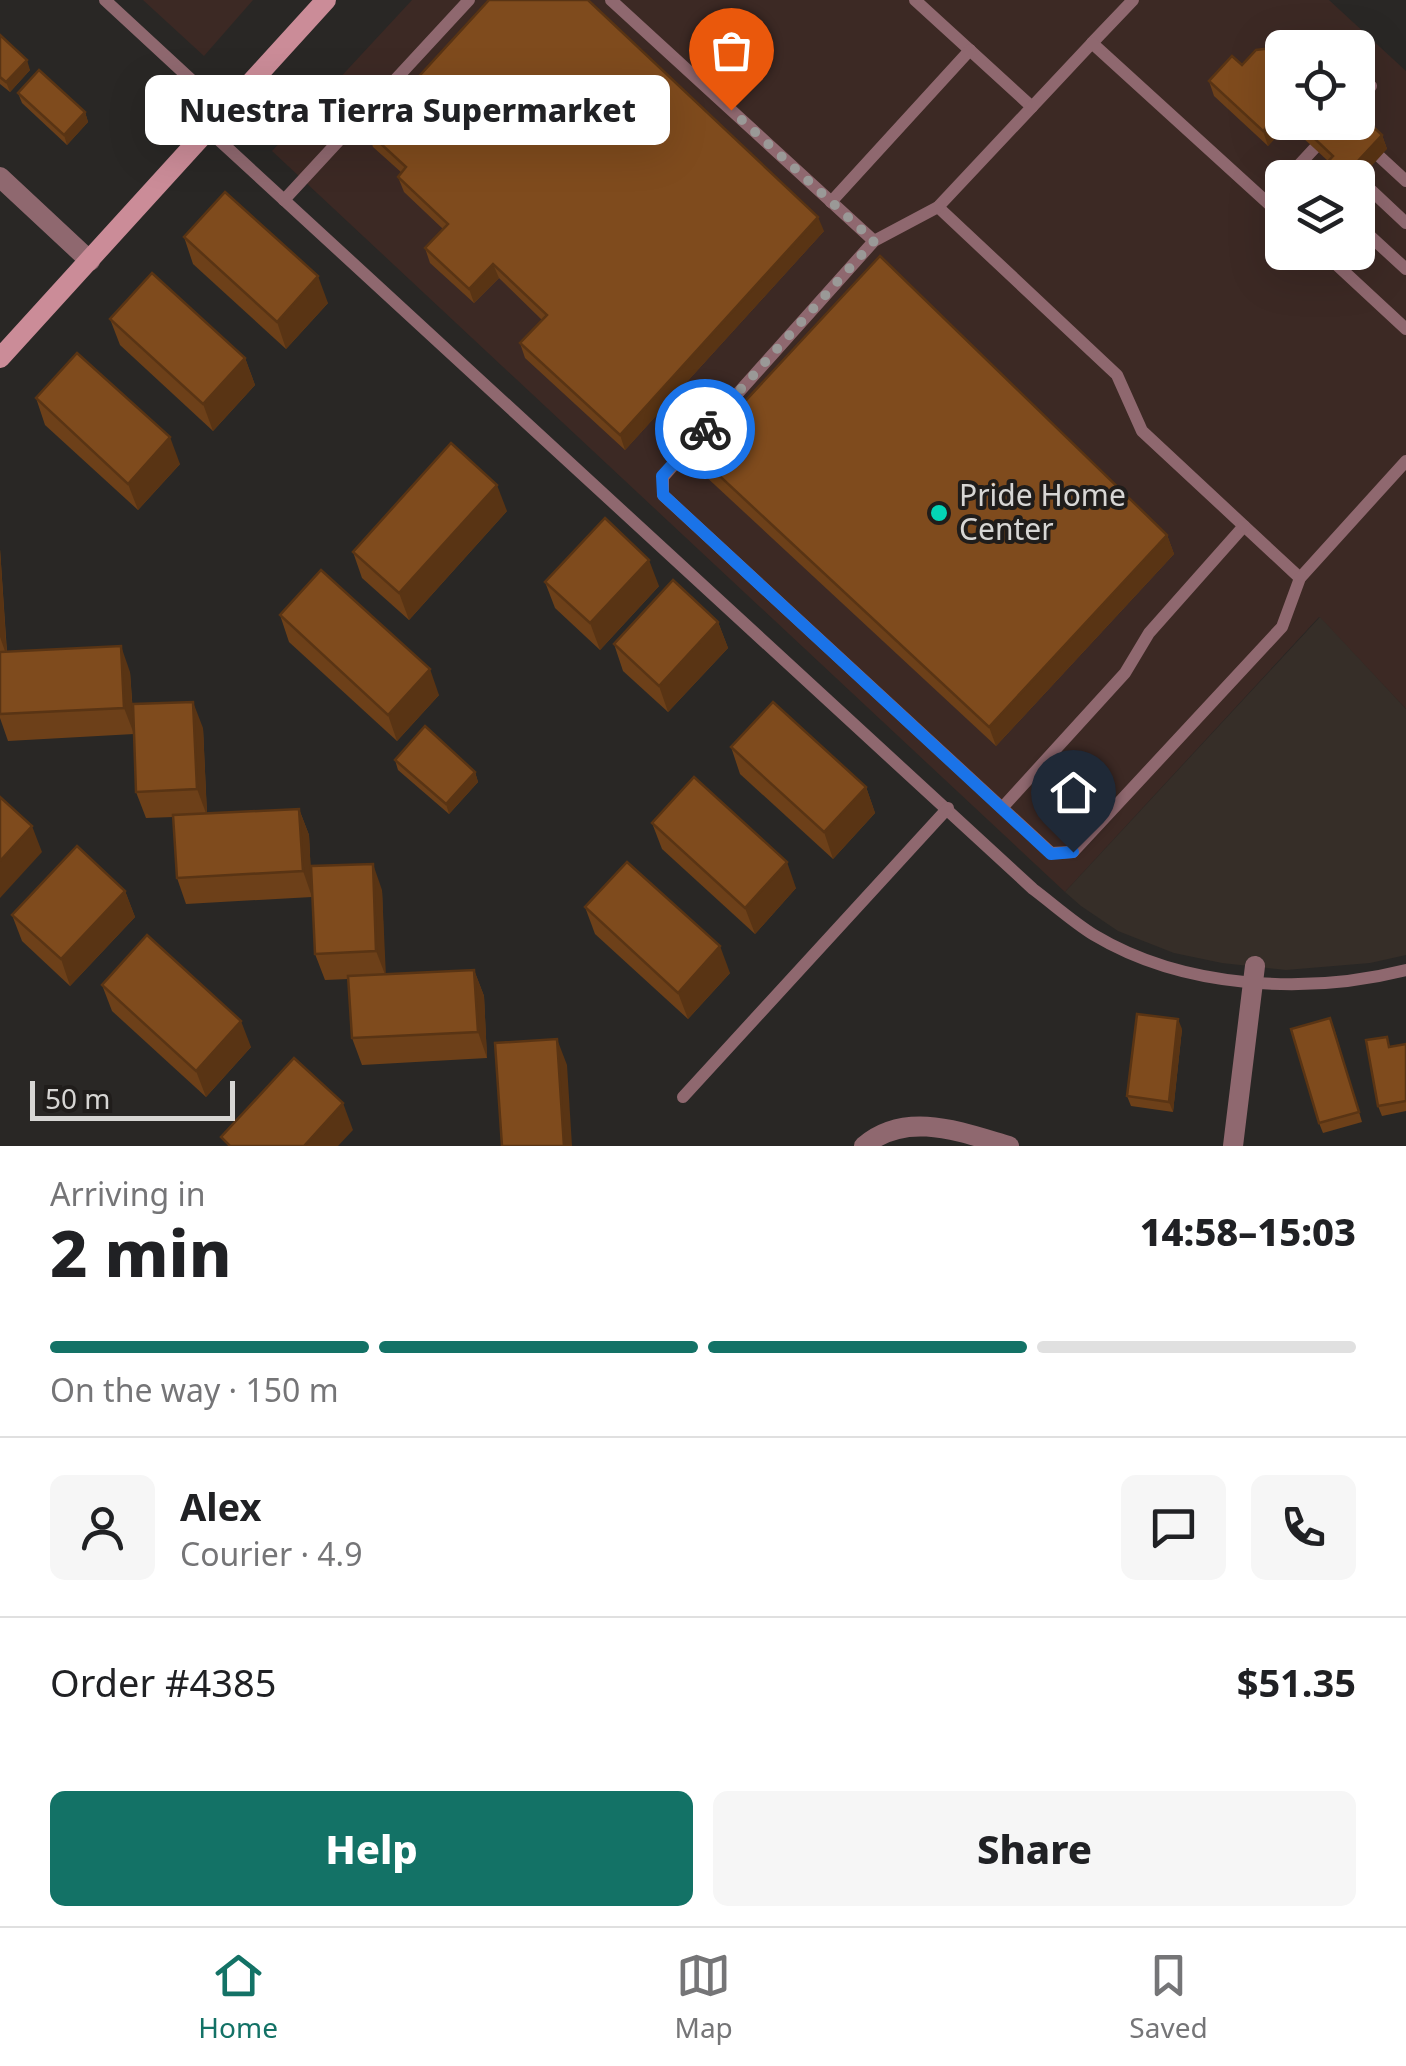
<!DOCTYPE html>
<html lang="en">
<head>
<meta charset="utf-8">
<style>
  body { margin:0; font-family:"Noto Sans",sans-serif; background:#f6f6f6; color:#202124; height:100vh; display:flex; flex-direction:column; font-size:38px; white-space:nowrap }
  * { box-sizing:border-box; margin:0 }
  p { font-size:32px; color:#757577 }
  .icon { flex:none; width:55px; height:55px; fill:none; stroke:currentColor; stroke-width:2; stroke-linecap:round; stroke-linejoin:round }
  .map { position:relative; height:1146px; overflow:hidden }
  .drawer { display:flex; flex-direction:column; background:#fff; flex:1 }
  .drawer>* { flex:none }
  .fabs { position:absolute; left:1265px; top:30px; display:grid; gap:20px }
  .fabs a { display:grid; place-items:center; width:110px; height:110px; border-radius:15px; background:#fff; box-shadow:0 10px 40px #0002; font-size:50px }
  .scale { position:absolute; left:30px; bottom:25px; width:205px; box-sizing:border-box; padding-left:10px; border:5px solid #d7d6d4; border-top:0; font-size:28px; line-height:35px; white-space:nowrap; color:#d7d6d4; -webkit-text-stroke:8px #201d1b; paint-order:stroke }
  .pin { position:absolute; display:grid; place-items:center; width:85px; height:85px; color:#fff; margin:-102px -42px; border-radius:50% 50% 50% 0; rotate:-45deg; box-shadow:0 0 10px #0007 }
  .pin .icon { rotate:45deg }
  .courier { position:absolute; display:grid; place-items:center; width:100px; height:100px; margin:-50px; border:8px solid #1a73e8; border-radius:50%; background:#fff; color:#222; box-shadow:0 2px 12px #0007 }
  .bubble { position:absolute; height:70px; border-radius:15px; background:#fff; box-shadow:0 10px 40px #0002; font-size:32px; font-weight:800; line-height:70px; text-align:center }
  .overview em { font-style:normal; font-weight:800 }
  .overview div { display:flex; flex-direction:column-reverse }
  .overview { display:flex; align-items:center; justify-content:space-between; height:170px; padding:0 50px }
  h1 { font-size:65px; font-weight:800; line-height:75px }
  .bar { display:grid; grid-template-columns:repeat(4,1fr); gap:15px 10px; align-content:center; height:120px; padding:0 50px }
  .bar i { height:12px; border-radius:8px; background:#e0e0e0 }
  .bar .current { background:#137266 }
  .bar p { grid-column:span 4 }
  .line { display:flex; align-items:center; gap:25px; padding:0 50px; border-top:2px solid #e0e0e0 }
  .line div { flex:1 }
  .round { display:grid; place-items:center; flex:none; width:105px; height:105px; border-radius:15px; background:#f6f6f6 }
  .cta { display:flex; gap:20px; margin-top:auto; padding:20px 50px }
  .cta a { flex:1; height:115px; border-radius:15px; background:#137266; color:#fff; font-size:40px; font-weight:800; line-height:115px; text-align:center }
  .cta a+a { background:#f6f6f6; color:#202124 }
  .tab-bar { display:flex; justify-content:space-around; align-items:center; height:140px; border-top:2px solid #e0e0e0; background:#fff; font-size:28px; color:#757577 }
  .tab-bar a { display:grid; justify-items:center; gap:5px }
  .tab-bar .current { color:#137266 }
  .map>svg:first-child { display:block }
</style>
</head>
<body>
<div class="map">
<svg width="1406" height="1146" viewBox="0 0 1406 1146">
  <rect width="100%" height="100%" fill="#292725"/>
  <g fill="#3c2924" fill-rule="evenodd">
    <path d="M143,0H253L204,56Z"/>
    <path d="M412,0H1329L1406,71V709L1319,617L1065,892L272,151ZM1282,48H1358V122H1282ZM1282,178H1358V252H1282Z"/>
  </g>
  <path fill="#362e28" d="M1320,617L1406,709V955L1370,963L1286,970L1222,963L1174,953L1118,931L1081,906L1065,892Z"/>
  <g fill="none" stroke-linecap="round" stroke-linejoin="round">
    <g stroke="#8f686f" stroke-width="12">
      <path d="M105,0L225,111"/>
      <path d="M611,0L874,241"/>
      <path d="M915,0L1032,107"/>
      <path d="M1092,43L1133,0"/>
      <path d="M1358,101L1371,86"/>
      <path d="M1342,122L1406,181"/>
      <path d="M208,130L1033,889C1053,904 1073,922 1094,935C1184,989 1307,995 1406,970"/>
      <path d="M1305,178L1298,166L1324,138"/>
      <path d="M1358,178L1406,223"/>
      <path d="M284,200L469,0"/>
      <path d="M831,202L970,50"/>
      <path d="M938,207L1117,375L1142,431L1300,578"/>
      <path d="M1282,216L1092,43L938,207L874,241L663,477V495L1051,853L1073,852L1282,627L1300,578L1406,461"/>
      <path d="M1358,225L1406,269"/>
      <path d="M1323,252L1406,329"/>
      <path d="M1002,808L1125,673L1149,633L1244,526"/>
      <path d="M683,1097L948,808"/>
    </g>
    <g stroke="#8f686f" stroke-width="20">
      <path d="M0,177L90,261"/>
      <path d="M864,1146C906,1110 961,1132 1009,1146"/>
      <path d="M1233,1146L1255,966"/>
    </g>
    <path stroke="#cb8c98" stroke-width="20" d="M0,358L326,0"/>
  </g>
  <g fill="#6d4019">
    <path d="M0,35L30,70L10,92L0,84Z"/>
    <path d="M1209,81L1282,122H1331L1348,137L1382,135L1387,149L1328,161L1288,124L1268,146L1214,96Z"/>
    <path d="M18,93L85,112L88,122L67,145L22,103Z"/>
    <path d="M368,132L824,231L625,450L525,358L520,343L542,320L499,278L474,303L430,263L425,248L443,229L404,192L398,177L402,173L373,147Z"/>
    <path d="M184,237L328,303L286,349L193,264Z"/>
    <path d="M110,319L245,358L255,385L213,431L120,345Z"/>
    <path d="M36,398L180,464L138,510L45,425Z"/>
    <path d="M696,454L1167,535L1174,554L996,746L702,473Z"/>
    <path d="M507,511L409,620L362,578L353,552Z"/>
    <path d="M0,549L7,652L130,672L134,727L203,728L207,814L299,809L309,835L312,897L186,904L177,878L173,817L146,818L136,792L134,734L8,741L0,718Z"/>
    <path d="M545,582L659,586L600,650L555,608Z"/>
    <path d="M280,615L439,695L397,741L289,642Z"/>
    <path d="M718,622L728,648L668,712L623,671L614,644Z"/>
    <path d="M731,747L866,787L875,813L833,859L740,774Z"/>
    <path d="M395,760L475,772L478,782L449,814L398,770Z"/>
    <path d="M652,823L796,888L755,934L662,849Z"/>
    <path d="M382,890L385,974L474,970L484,996L487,1058L362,1065L352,1038L349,979L325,980L315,954Z"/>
    <path d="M125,891L135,917L70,986L22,941L12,915Z"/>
    <path d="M585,907L730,973L688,1019L595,934Z"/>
    <path d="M102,985L251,1047L206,1097L112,1011Z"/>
    <path d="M1334,1028L1362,1122L1323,1133L1319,1123Z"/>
    <path d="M1182,1029L1173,1112L1131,1106L1127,1096Z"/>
    <path d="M1387,1037L1390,1047L1406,1044V1111L1382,1116L1378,1106Z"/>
  </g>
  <g fill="#593414">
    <path d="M27,60L30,70L10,92L6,82Z"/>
    <path d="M1282,110V122H1288V124L1268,146L1263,131Z"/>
    <path d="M85,112L88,122L67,145L64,135Z"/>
    <path d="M1382,135L1387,149L1358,181V178H1342Z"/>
    <path d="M818,217L824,231L625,450L620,435Z"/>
    <path d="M493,264L499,278L474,303L469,289Z"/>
    <path d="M318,276L328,303L286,349L277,322Z"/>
    <path d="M245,358L255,385L213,431L203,404Z"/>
    <path d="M170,437L180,464L138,510L128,484Z"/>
    <path d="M497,485L507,511L409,620L399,593Z"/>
    <path d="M1167,535L1174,554L996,746L989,727Z"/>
    <path d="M0,549L7,657L0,637Z"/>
    <path d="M649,560L659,586L600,650L590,623Z"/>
    <path d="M718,622L728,648L668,712L659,686Z"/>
    <path d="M121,646L130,672L134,734L124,708Z"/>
    <path d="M430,669L439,695L397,741L388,715Z"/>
    <path d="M193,702L203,728L207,816L197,789Z"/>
    <path d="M475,772L478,782L449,814L446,804Z"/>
    <path d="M866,787L875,813L833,859L824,832Z"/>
    <path d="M299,809L309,835L312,897L303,871Z"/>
    <path d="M32,826L42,852L0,898V861Z"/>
    <path d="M787,862L796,888L755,934L745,908Z"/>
    <path d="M373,864L382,890L386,977L376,951Z"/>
    <path d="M125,891L135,917L70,986L61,959Z"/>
    <path d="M720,946L730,973L688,1019L678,993Z"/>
    <path d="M474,970L484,996L487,1058L478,1032Z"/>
    <path d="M1178,1019L1182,1029L1173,1112L1169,1102Z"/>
    <path d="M241,1021L251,1047L206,1097L196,1071Z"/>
    <path d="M557,1039L567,1065L572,1146H564Z"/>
    <path d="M343,1103L353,1130L338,1146H304Z"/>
  </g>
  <g fill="#7f4b1d" stroke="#593414" stroke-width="2.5">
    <path d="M489,0H588L818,217L620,435L520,343L547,315L493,264L469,289L425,248L448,224L398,177L406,167L368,132Z"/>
    <path d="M0,35L27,60L6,82L0,77Z"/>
    <path d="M1280,47L1282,50V110L1263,131L1209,81L1232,56L1242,65L1256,50Z"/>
    <path d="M39,70L85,112L64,135L18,93Z"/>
    <path d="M1365,119L1382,135L1342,178H1313L1333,156L1297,122H1331L1348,137Z"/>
    <path d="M225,192L318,276L277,322L184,237Z"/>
    <path d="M880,256L1167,535L989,727L696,454Z"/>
    <path d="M152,273L245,358L203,404L110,319Z"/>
    <path d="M77,353L170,437L128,484L36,398Z"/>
    <path d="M451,443L497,485L399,593L353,552Z"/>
    <path d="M605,518L649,560L590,623L545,582Z"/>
    <path d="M321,570L430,669L388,715L280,615Z"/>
    <path d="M673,580L718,622L659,686L614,644Z"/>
    <path d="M121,646L124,708L0,714V652Z"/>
    <path d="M193,702L197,789L136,792L133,704Z"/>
    <path d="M773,702L866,787L824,832L731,747Z"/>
    <path d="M425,726L475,772L446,804L395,760Z"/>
    <path d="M694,777L787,862L745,908L652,823Z"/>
    <path d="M0,797L32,826L0,861Z"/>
    <path d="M299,809L303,871L177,878L173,815Z"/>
    <path d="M77,846L125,891L61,959L12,915Z"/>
    <path d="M627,862L720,946L678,993L585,907Z"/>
    <path d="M373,864L376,951L315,954L311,866Z"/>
    <path d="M147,935L241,1021L196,1071L102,985Z"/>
    <path d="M474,970L478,1032L352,1038L348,976Z"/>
    <path d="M1137,1014L1178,1019L1169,1102L1127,1096Z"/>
    <path d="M1330,1018L1359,1112L1319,1123L1291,1029Z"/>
    <path d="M1387,1037L1389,1047L1406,1044V1101L1378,1106L1366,1040Z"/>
    <path d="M557,1039L564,1146H502L495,1043Z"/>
    <path d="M294,1058L343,1103L304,1146H230L221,1137Z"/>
  </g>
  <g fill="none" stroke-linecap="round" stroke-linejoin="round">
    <path stroke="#9a9997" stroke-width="10" stroke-dasharray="0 18" d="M705,429L874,241L731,110"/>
    <path stroke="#1a73e8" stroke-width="12" d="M705,429L662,476L663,495L1051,854L1073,852"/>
  </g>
  <circle fill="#04d5b6" stroke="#201d1b" stroke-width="4" cx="939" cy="513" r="10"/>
  <g text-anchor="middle" stroke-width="8" stroke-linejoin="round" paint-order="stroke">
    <g font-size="30" fill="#d7d6d4" stroke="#201d1b" text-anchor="start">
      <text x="959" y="506">Pride Home<tspan x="959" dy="34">Center</tspan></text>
    </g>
  </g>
</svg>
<div class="fabs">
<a><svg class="icon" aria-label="locate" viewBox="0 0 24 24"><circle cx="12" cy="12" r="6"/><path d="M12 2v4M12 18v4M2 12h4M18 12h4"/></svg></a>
<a><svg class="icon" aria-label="layers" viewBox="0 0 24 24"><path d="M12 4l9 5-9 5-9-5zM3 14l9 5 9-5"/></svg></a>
</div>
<div class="scale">50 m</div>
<div class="pin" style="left:731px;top:110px;background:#ea580c"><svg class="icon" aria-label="bag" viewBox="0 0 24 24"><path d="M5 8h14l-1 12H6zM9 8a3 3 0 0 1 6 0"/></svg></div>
<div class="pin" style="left:1073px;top:852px;background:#1f2937"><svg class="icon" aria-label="home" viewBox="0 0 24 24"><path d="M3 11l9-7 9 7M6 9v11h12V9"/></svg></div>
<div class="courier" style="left:705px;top:429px"><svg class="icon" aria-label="bike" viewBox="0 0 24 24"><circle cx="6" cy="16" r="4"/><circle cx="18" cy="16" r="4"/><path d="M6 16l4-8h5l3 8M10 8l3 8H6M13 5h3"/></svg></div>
<div class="bubble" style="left:145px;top:75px;width:525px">Nuestra Tierra Supermarket</div>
</div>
<section class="drawer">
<div class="overview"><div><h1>2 min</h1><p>Arriving in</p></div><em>14:58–15:03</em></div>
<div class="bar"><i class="current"></i><i class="current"></i><i class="current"></i><i></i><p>On the way · 150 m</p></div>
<div class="line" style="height:180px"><a class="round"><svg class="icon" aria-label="person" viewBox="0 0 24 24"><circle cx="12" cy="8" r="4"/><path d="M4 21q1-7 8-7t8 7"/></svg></a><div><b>Alex</b><p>Courier · 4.9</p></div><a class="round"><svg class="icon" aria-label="chat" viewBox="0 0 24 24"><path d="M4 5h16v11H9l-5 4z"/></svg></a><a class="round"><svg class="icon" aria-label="phone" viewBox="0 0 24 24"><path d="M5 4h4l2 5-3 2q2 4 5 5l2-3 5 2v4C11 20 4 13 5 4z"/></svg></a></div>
<div class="line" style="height:130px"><div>Order #4385</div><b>$51.35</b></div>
<div class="cta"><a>Help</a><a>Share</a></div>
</section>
<nav class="tab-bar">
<a class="current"><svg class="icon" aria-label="home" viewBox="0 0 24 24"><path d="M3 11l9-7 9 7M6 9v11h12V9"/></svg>Home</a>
<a><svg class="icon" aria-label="map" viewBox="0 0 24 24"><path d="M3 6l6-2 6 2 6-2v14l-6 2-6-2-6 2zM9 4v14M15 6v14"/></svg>Map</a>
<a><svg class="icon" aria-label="saved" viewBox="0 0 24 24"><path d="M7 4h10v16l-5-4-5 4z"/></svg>Saved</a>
</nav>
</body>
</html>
